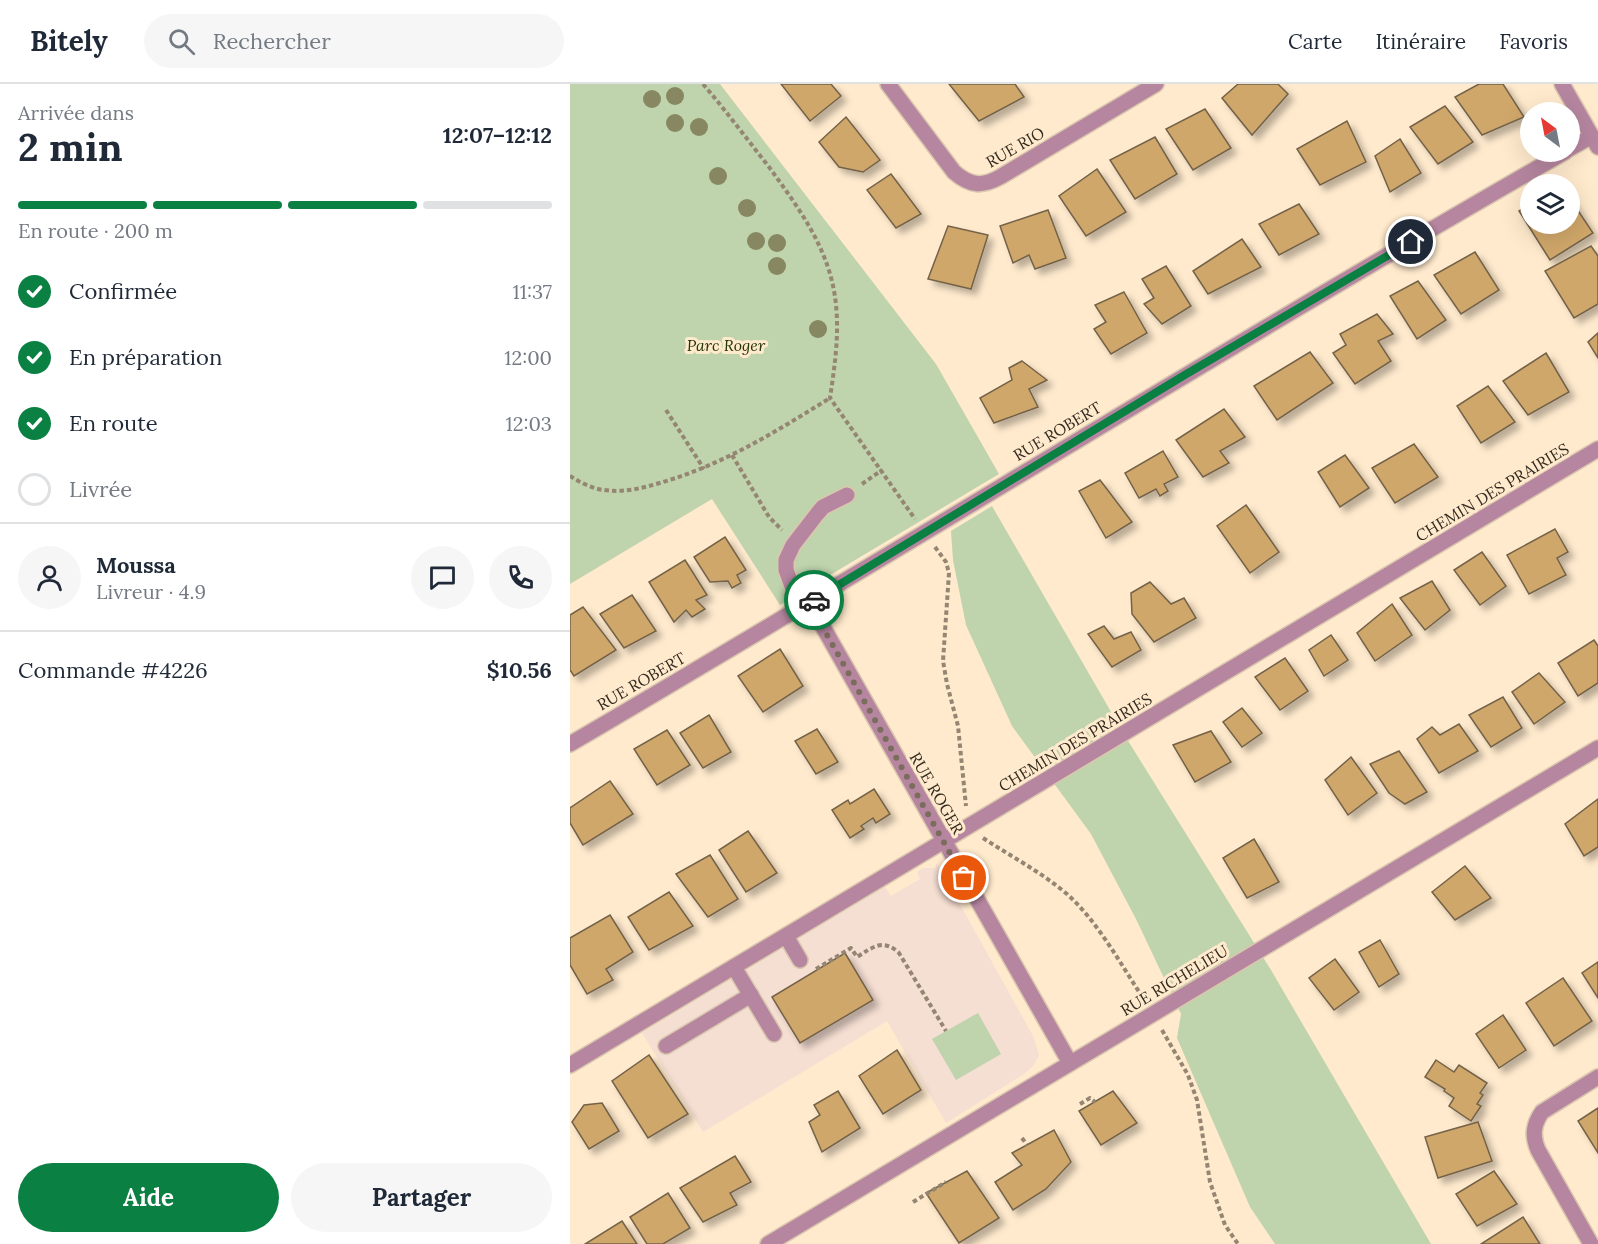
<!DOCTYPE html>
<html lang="fr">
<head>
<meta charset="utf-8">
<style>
  body { margin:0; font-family:Lora,serif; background:#f6f6f7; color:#1f2937; height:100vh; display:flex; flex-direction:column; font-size:22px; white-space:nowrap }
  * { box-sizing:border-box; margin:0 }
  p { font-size:20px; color:#747a83 }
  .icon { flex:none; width:33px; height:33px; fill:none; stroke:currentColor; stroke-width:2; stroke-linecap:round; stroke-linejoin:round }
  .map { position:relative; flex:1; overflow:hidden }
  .side { display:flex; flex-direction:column; background:#fff; width:570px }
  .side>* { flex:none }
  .needle { width:39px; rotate:328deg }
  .controls { position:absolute; left:950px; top:18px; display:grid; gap:12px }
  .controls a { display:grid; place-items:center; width:60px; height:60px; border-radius:50%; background:#fff; box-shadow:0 6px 24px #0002; font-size:30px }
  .pin { position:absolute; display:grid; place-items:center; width:51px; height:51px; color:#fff; margin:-26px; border:3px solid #fff; border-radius:50%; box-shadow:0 2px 6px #0007 }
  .courier { position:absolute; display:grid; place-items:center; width:60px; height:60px; margin:-30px; border:4px solid #0b8043; border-radius:50%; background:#fff; color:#222; box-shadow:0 2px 8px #0007 }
  .headline em { font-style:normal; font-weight:700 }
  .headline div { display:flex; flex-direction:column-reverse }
  .headline { display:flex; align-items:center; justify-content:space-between; height:102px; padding:0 18px }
  h1 { font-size:39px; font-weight:700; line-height:45px }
  .bar { display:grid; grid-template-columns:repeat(4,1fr); gap:9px 6px; align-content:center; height:72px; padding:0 18px }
  .bar i { height:8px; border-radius:4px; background:#e0e1e3 }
  .bar .active { background:#0b8043 }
  .bar p { grid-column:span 4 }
  .line { display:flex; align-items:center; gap:15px; padding:0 18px; border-top:2px solid #e0e1e3 }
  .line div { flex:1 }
  .round { display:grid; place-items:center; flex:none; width:63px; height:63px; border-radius:32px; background:#f6f6f7 }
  ol { padding:0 18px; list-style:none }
  li { display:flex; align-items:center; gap:18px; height:66px }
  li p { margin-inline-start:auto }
  li .icon { padding:6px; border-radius:50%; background:#0b8043; color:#fff; stroke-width:4 }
  li:last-child { color:#747a83 }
  li i { width:33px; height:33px; border:3px solid #e0e1e3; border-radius:50% }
  .button { display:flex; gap:12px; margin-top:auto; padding:12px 18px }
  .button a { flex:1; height:69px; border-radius:36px; background:#0b8043; color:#fff; font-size:24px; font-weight:700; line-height:69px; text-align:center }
  .button a+a { background:#f6f6f7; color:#1f2937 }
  header { display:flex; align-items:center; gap:36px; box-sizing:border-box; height:84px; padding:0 30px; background:#fff; border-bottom:2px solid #e0e1e3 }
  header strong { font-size:28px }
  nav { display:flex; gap:33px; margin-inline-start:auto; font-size:21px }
  .search { width:420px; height:54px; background:#f6f6f7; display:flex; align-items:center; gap:15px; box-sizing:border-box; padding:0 21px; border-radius:33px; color:#747a83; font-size:22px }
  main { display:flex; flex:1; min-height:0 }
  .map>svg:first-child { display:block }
</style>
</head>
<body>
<header>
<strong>Bitely</strong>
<div class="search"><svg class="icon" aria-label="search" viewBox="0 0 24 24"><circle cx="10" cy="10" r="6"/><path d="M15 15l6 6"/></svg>Rechercher</div>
<nav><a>Carte</a><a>Itinéraire</a><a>Favoris</a></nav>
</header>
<main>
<section class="side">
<div class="headline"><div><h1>2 min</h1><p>Arrivée dans</p></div><em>12:07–12:12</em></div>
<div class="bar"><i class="active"></i><i class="active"></i><i class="active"></i><i></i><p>En route · 200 m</p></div>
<ol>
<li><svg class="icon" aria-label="check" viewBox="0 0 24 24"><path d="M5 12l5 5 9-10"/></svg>Confirmée<p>11:37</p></li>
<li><svg class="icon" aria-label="check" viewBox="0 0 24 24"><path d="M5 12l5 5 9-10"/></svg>En préparation<p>12:00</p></li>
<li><svg class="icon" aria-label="check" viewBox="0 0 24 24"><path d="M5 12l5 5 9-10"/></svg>En route<p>12:03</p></li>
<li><i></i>Livrée</li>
</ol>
<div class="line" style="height:108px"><a class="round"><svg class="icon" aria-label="person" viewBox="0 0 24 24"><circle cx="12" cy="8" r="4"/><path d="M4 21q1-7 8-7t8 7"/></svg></a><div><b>Moussa</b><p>Livreur · 4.9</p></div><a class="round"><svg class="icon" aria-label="chat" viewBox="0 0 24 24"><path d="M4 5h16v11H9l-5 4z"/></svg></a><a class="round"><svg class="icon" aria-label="phone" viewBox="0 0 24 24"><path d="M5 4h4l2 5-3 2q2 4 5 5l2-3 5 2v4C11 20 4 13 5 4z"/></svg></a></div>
<div class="line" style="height:78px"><div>Commande #4226</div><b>$10.56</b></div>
<div class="button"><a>Aide</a><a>Partager</a></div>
</section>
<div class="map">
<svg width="1028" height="1160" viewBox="0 0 1028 1160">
  <defs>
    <filter id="shadow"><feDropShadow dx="5.5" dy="5.5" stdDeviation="3" flood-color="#0004"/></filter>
  </defs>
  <rect width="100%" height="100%" fill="#ffeacd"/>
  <path fill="#f5ded2" d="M367,779L463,952L469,971L464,981L454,990L376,1039L317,937L133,1048L72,949L315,803L321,812L350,795L347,788L353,784H365Z"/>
  <g fill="#bfd3ad">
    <path d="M0,0H150L366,280L429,390L210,521L142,415L0,500Z"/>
    <path d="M422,422L555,652L701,886L861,1160H705L680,1123L607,954L611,930L566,835L521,750L442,642L396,541L383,476L381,447Z"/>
    <path d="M408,929L431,970L386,996L362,955Z"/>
  </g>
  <g fill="#d0a76a" stroke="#736248" stroke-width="1.5" filter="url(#shadow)">
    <path d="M211,0H261L271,12L240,37Z"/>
    <path d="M379,0H445L454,13L409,37Z"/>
    <path d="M668,0H708L718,10L682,51L652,14Z"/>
    <path d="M909,0H933L954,33L912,51L885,13Z"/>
    <path d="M875,22L903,58L868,80L840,43Z"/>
    <path d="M635,25L661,64L623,86L596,45Z"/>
    <path d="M276,33L310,76L293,88L269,83L249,58Z"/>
    <path d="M777,37L796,78L750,101L727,65Z"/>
    <path d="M585,53L607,90L565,115L540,76Z"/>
    <path d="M830,55L851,89L820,108L805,72Z"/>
    <path d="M527,85L556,128L516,152L489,112Z"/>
    <path d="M321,90L351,130L326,144L297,106Z"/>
    <path d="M999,113L1023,149L980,176L949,127L960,120V140H999Z"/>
    <path d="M729,120L749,150L709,171L689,140Z"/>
    <path d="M478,126L496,174L465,185L459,171L443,179L430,142Z"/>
    <path d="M378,142L418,151L401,205L358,195Z"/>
    <path d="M672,155L691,183L638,210L623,187Z"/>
    <path d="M1021,162L1028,172V220L1004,234L975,187Z"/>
    <path d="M905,168L929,206L891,230L864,191Z"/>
    <path d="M596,182L621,222L592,240L574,220L584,214L572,195Z"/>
    <path d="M848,197L876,236L847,255L820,212Z"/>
    <path d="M554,208L577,249L541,270L524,245L536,238L525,221Z"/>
    <path d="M807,230L823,250L808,257L821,277L785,300L763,269L776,261L770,250Z"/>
    <path d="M1028,249V274L1018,258Z"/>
    <path d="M740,268L763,299L707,336L684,302Z"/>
    <path d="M976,269L999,308L958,331L933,297Z"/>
    <path d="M452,277L477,296L459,305L468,323L424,339L410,314L442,296L439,284Z"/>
    <path d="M918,302L945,338L911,359L887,322Z"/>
    <path d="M654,325L675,353L650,367L659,379L633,393L606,356Z"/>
    <path d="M844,360L868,393L825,419L802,384Z"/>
    <path d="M593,367L608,393L594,400L598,407L590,412L586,405L569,414L555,389Z"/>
    <path d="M775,371L799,404L770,423L748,388Z"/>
    <path d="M530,396L562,438L536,454L509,407Z"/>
    <path d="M676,421L709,468L680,489L647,442Z"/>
    <path d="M985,445L998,468L987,474L996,491L959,510L937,471Z"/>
    <path d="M155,453L176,486L167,491L171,499L162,504L158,497L140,498L124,473Z"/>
    <path d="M912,468L936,502L910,521L884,486Z"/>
    <path d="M115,476L137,511L126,516L135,525L122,533L116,526L104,538L79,498Z"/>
    <path d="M862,497L880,526L855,546L830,514Z"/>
    <path d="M580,498L601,520L614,514L626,534L584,558L562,530L561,509Z"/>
    <path d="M62,511L86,547L54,564L30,530Z"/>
    <path d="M822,520L842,551L805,577L787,549Z"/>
    <path d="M13,523L46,566L4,592L0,586V531Z"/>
    <path d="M534,542L544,555L561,548L571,566L542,583L518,550Z"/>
    <path d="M761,551L778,576L754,592L739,566Z"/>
    <path d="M1024,556L1028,562V599L1008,612L988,579Z"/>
    <path d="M210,565L233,602L193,628L168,592Z"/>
    <path d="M715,574L738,607L710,626L685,593Z"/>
    <path d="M969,589L995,618L964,640L942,608Z"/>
    <path d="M933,613L952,644L921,663L899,631Z"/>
    <path d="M672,624L692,649L672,663L653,638Z"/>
    <path d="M139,631L161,668L133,684L110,649Z"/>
    <path d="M889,640L908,667L869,689L847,655L862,643L870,651Z"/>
    <path d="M247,645L268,678L246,690L225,657Z"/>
    <path d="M97,646L120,681L87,701L64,665Z"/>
    <path d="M641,647L661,678L625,698L603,661Z"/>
    <path d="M829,667L857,708L835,720L819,709L800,680Z"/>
    <path d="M781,673L807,709L778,731L755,696Z"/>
    <path d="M40,697L63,730L13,761L0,739V724Z"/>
    <path d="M304,705L320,730L306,739L303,734L291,742L294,745L280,754L262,726L278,716L280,720Z"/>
    <path d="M1028,715V763L1014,772L995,740Z"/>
    <path d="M178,747L207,789L176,808L149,766Z"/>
    <path d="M684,755L709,798L677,814L653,774Z"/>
    <path d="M140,771L168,815L138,833L106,790Z"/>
    <path d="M895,782L921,814L885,836L862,808Z"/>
    <path d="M99,808L123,842L79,866L58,833Z"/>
    <path d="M40,831L63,868L36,885L43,896L17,910L0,881V854Z"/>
    <path d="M810,856L829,890L809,903L789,868Z"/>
    <path d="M275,869L303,916L230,959L202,913Z"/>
    <path d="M765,875L789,908L764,926L739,894Z"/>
    <path d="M1028,878V914L1012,889Z"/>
    <path d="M993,894L1022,937L984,962L956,919Z"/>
    <path d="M933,931L956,966L929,984L906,950Z"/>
    <path d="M327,966L351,1006L313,1030L289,992Z"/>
    <path d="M79,971L118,1030L78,1054L42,997Z"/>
    <path d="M866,976L884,988L889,981L917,999L910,1009L913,1011L907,1020L911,1022L901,1037L879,1022L884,1014L874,1007L875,1005L855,993Z"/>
    <path d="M268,1007L290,1044L252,1068L239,1038L250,1031L244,1021Z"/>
    <path d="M543,1007L567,1039L531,1061L509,1027Z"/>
    <path d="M32,1019L49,1047L19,1065L2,1038L14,1021Z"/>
    <path d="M1028,1024V1069L1008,1037Z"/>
    <path d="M908,1038L922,1077L868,1094L855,1053Z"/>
    <path d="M484,1046L501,1078L476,1105L443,1126L425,1098L452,1081L442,1069Z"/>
    <path d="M165,1072L181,1098L160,1109L167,1121L133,1138L110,1104Z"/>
    <path d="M397,1087L429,1134L389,1159L356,1109Z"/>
    <path d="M924,1087L947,1120L907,1142L886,1110Z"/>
    <path d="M98,1109L120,1144L93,1160H77L60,1133Z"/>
    <path d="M953,1133L970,1160H911Z"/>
    <path d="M52,1137L67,1160H15Z"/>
  </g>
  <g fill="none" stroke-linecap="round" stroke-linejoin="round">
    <g stroke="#dac7ae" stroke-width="18">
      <g id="minor">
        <path d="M318,0L384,88C400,102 412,103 430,93L586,0"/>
        <path d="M992,0L1028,63"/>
        <path d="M999,65L1022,52"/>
        <path d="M277,411L253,423L247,430L223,461L216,476V486L223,505L227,511L239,519L253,543L500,979"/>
        <path d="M0,660C333,465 660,260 995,68"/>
        <path d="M216,852L230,876"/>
        <path d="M164,883L204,950"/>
        <path d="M96,962L181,911"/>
        <path d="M0,981L1028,365"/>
        <path d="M198,1160L1028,664"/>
        <path d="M1021,1160L968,1066C962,1052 963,1041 972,1028L1028,993"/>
      </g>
    </g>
    <g stroke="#948672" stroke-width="4" stroke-dasharray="4.5 3" stroke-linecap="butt">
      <path d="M133,0C156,27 177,55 199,83C228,123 258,163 265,213C270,247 265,280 260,314L345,435"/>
      <path d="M96,326L134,385"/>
      <path d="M162,371L199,433L212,446"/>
      <path d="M0,392C10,398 22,405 34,406C54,409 73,404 93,398C154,380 207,347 260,314"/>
      <path d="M292,400L312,386"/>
      <path d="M365,463L376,478L379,489L373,577L377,600L388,642L396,722"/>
      <path d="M413,754C442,773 471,788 497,810C528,838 550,879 573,914"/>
      <path d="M246,885L281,864L287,873C303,863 313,854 329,869L376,947"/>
      <path d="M592,946L618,991L627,1016L640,1098L655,1141L668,1160"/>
      <path d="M510,1020L520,1014L525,1018"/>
      <path d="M452,1054L457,1061"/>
      <path d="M343,1118L376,1098"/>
    </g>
    <use href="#minor" stroke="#b686a0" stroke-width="15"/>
  </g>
  <g fill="#878861">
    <circle cx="105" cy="12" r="9"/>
    <circle cx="82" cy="15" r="9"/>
    <circle cx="105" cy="39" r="9"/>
    <circle cx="129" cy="43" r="9"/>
    <circle cx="148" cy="92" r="9"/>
    <circle cx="177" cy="124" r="9"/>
    <circle cx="186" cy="157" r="9"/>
    <circle cx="207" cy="159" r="9"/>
    <circle cx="207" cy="182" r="9"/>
    <circle cx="248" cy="245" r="9"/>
  </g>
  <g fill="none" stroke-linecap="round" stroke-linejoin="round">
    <path stroke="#7a6d5c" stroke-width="6" stroke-dasharray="0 10.8" d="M244,516L239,519L394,794"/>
    <path stroke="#0b8043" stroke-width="8" d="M244,516L613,292L841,158"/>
  </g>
  <g text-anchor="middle" stroke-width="6" stroke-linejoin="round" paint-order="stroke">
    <g font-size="16" fill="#322a1f" stroke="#ffeacd">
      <text transform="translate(445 63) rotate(-30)" y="6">RUE RIO</text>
      <text transform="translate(487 347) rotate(-31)" y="6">RUE ROBERT</text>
      <text transform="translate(922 408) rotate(-31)" y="6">CHEMIN DES PRAIRIES</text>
      <text transform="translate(71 597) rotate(-30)" y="6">RUE ROBERT</text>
      <text transform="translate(505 658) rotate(-31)" y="6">CHEMIN DES PRAIRIES</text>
      <text transform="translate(367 709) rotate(60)" y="6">RUE ROGER</text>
      <text transform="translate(604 896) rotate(-31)" y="6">RUE RICHELIEU</text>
    </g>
    <g font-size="16" font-style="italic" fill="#243708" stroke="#ffeacd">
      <text x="156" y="267">Parc Roger</text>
    </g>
  </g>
</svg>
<div class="controls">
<a><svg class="needle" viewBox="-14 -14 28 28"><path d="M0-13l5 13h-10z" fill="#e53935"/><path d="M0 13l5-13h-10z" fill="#747a83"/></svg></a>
<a><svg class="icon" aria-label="layers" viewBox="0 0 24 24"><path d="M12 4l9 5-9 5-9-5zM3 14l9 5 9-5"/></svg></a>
</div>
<div class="pin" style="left:394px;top:794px;background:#ea580c"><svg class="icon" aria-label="bag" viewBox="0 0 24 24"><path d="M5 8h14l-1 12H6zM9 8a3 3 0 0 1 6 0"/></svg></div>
<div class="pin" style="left:841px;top:158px;background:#1f2937"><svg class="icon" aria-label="home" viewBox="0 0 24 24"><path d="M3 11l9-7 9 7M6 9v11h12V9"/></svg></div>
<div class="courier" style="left:244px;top:516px"><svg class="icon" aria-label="car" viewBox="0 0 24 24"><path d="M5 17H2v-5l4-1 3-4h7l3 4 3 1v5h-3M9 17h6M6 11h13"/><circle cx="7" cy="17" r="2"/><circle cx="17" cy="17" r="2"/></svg></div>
</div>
</main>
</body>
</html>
